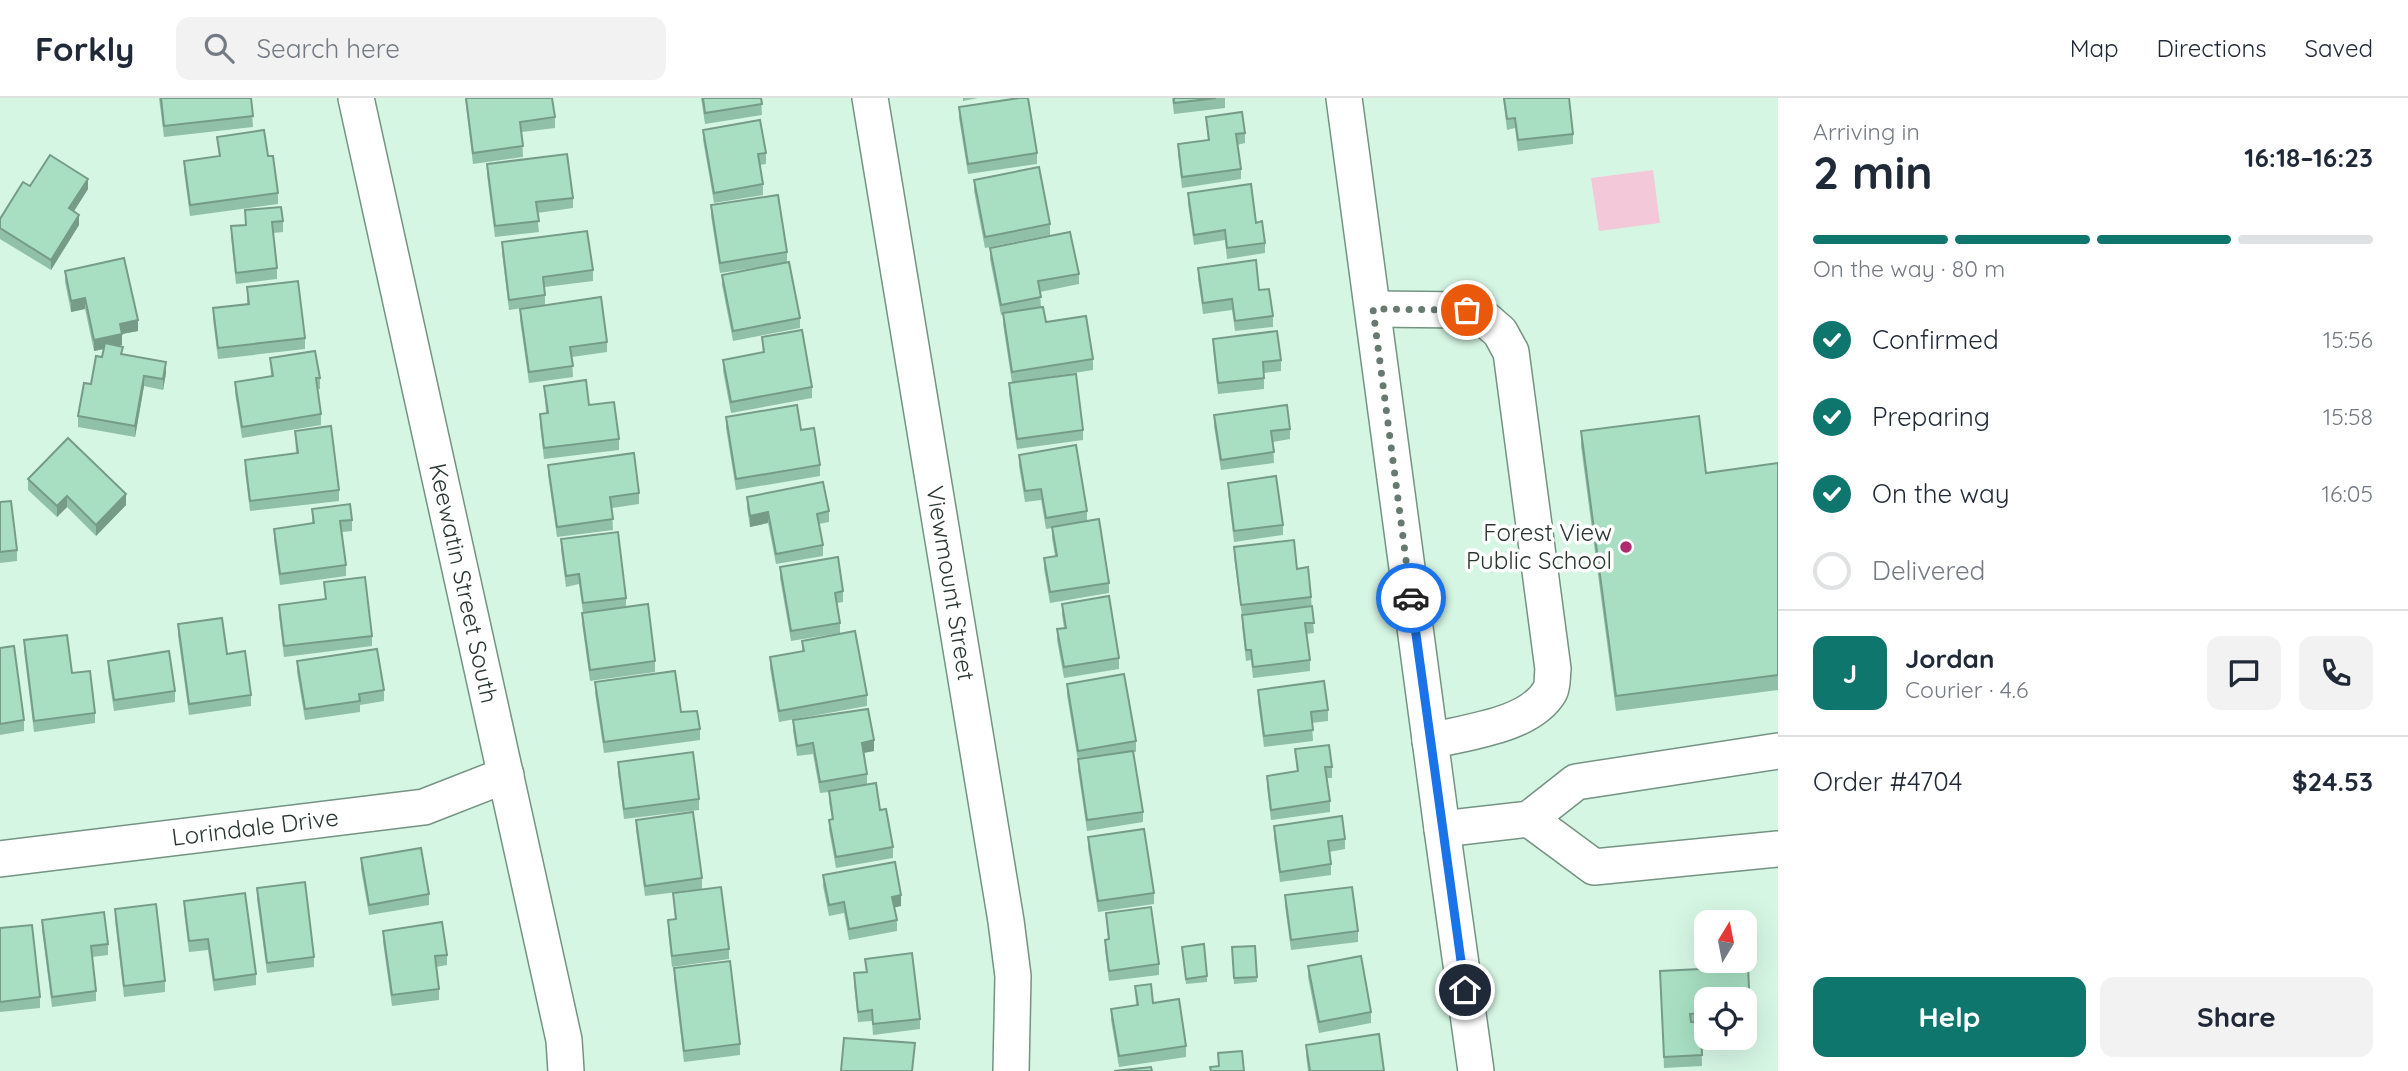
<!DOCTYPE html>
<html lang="en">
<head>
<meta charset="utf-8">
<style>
  body { margin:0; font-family:Quicksand,sans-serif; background:#f2f2f3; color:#1f2937; height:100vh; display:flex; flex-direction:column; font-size:26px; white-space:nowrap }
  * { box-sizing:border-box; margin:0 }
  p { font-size:23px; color:#747a83 }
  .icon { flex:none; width:38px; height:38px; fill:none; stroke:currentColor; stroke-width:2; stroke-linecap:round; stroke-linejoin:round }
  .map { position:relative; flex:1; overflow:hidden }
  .panel { display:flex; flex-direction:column; background:#fff; width:630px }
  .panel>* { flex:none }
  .needle { width:46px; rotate:10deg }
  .tools { position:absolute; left:1694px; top:812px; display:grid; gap:14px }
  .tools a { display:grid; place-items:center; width:63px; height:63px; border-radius:14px; background:#fff; box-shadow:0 7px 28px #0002; font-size:35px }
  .pin { position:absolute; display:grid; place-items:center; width:60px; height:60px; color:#fff; margin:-30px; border:4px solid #fff; border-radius:50%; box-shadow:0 2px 7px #0007 }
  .courier { position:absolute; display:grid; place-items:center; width:70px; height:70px; margin:-35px; border:5px solid #1a73e8; border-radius:50%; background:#fff; color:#222; box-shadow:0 2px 9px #0007 }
  .headline em { font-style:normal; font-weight:700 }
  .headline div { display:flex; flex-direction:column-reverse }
  .headline { display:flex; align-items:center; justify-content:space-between; height:119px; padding:0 35px }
  h1 { font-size:46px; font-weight:700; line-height:52px }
  .bar { display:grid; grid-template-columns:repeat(4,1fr); gap:10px 7px; align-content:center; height:84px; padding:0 35px }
  .bar i { height:9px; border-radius:5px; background:#e0e1e3 }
  .bar .selected { background:#0f766e }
  .bar p { grid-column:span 4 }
  .line { display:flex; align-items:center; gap:18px; padding:0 35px; border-top:2px solid #e0e1e3 }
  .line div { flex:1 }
  .round { display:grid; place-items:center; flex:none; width:74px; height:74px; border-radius:14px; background:#f2f2f3 }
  ol { padding:0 35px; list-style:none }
  li { display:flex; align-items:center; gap:21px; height:77px }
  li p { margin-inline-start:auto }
  li .icon { padding:7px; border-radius:50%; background:#0f766e; color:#fff; stroke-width:4 }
  li:last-child { color:#747a83 }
  li i { width:38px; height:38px; border:4px solid #e0e1e3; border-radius:50% }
  .button { display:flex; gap:14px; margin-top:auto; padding:14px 35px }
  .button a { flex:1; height:80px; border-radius:14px; background:#0f766e; color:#fff; font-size:28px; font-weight:700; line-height:80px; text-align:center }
  .button a+a { background:#f2f2f3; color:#1f2937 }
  header { display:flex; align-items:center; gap:42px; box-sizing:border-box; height:98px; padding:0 35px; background:#fff; border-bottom:2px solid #e0e1e3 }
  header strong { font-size:33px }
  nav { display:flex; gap:38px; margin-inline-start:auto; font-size:24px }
  .search { width:490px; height:63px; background:#f2f2f3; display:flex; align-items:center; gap:18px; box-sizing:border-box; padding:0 24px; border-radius:14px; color:#747a83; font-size:26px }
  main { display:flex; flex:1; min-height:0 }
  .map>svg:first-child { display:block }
</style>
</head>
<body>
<header>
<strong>Forkly</strong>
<div class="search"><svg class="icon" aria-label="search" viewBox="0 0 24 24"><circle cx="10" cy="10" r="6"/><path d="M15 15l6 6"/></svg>Search here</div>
<nav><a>Map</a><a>Directions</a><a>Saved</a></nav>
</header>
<main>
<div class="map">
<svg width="1778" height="973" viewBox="0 0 1778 973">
  <rect width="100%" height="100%" fill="#d6f6e4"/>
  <path fill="#f3c8d9" d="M1653,72L1660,125L1599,133L1591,80Z"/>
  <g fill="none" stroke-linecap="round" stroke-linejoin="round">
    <g stroke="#759383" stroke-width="38">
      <g id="minor">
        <path id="s1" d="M356,0L564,942L566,973"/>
        <path id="s2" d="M870,0L1006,823L1013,878L1011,973"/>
        <path d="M1344,0L1442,731L1476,973"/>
        <path d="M1373,211L1467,212L1485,221L1500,234L1511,254L1553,571C1552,578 1553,587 1550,593C1530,628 1466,634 1430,643"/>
        <path d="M1529,721L1594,769L1778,751"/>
        <path d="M1442,731L1529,721L1576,684L1778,653"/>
        <path id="s3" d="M0,761L424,709L506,677"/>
      </g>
    </g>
    <use href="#minor" stroke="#fff" stroke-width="35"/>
  </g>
  <g fill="#90c0a7">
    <path d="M159,0H251L253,29L164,39Z"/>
    <path d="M465,0H552L555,19V30L522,34L523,59L473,66Z"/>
    <path d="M701,0H761L762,17L705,26Z"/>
    <path d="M963,0H978L963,3Z"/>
    <path d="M1172,0H1225V10L1174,16Z"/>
    <path d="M1503,0H1569L1573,36V46L1518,53L1515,30L1507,32Z"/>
    <path d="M959,9L1037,55V66L968,76L959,20Z"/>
    <path d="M1206,19L1245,35V45L1237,47L1241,71V81L1182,90L1178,56V46L1208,42Z"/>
    <path d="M703,32L766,55V66L760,67L763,86V97L714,105L703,42Z"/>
    <path d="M217,39L268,58L278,95V106L190,118L184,73V63L219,58Z"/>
    <path d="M487,66L573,100V110L537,115L539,134L495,139L487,77Z"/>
    <path d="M974,82L1050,126V137L985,150L974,93Z"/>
    <path d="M30,88L88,91L74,113L79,127L51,172L0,141V121Z"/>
    <path d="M1188,95L1256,125L1265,145V155L1227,161L1225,142L1194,147L1188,106Z"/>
    <path d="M711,107L787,154V164L800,220V230L733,243L722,187V177L768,168L720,175L711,118Z"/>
    <path d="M245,112L283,123V134L273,135L277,170V181L236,186L231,139V128L245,127Z"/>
    <path d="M502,144L593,172V183L545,189V207L509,212L502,155Z"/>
    <path d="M990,150L1079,176V186L1040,194L1041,209L1046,224L1093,261V272L1012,285L1003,226V217H1001L990,161Z"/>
    <path d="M1198,170L1259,192L1273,218V229L1235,233L1232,212L1203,216L1198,180Z"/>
    <path d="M65,173L138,233L122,236V247L119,248L123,257L166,275L163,292L144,288L135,339L78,329V318L102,259L104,251L94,253L85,211L71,214L65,184Z"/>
    <path d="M247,189L305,240V251L218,261L213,221V210L247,206Z"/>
    <path d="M520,211L607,244V254L572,259L573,279L529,285L520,222Z"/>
    <path d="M762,239L812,289V300L731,315L723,273V262L763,255Z"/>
    <path d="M1213,241L1281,262V273L1264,275V291L1218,296L1213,251Z"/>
    <path d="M270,260L320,280V291H317L321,316V327L242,340L235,295V284L271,278Z"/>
    <path d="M1009,285L1083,332V342L1017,351L1009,296Z"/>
    <path d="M544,288L619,341V352L544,361L540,327V316L546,315Z"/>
    <path d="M1214,317L1290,331V341L1273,344L1274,365L1221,372L1214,328Z"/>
    <path d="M726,319L801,332L820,367V378L736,392L726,330Z"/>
    <path d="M295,333L339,392V403L250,413L245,373V362L296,356Z"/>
    <path d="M1581,333L1706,375L1778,365V592L1616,613L1581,348Z"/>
    <path d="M1019,357L1087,413V423L1109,485V495L1050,505L1044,471V460L1055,458L1052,440V430L1046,431L1041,402L1025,404L1019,368Z"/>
    <path d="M548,367L639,395V406L612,410L613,432L557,439L548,377Z"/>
    <path d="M28,381L126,407L96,438L67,409L57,419L28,392Z"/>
    <path d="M1228,385L1283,427V437L1234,444L1228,395Z"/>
    <path d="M747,399L829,413V424L819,426L823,447V458L776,466L768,425L750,429L747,410Z"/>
    <path d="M0,404L17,452V463L0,465Z"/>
    <path d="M312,411L352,422V433L342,434L346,467V478L280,487L274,442V431L312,426Z"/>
    <path d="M561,441L626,500V509L655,563V574L590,583L582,525V515H583L579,486L566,489L561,452Z"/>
    <path d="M1234,449L1297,471L1311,499L1314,535L1306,536L1310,562V573L1253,580L1251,562L1246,563L1242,527V518L1234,459Z"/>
    <path d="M780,469L843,493V504L837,505L840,525V535L791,543L780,480Z"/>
    <path d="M324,484L372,538V548L284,559L279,518V507L325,501Z"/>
    <path d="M1062,506L1119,560V571L1064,580L1057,542V531L1064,530L1062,517Z"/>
    <path d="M178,526L227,556L251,597V608L189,617L178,537Z"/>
    <path d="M24,542L72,575L95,615V625L34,634L24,553Z"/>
    <path d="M802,543L867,597V608L779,624L770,570V559L802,554Z"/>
    <path d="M0,550L24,622V633L0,637Z"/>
    <path d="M108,563L175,593V604L114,613L108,574Z"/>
    <path d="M297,563L384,592V603L360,607V614L305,622L297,574Z"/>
    <path d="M595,584L681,614L700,631V642L604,655L595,595Z"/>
    <path d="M1067,586L1136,643V654H1133L1143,714V724L1087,733L1078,672V663L1067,597Z"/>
    <path d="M1258,592L1328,612V623L1312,625L1313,643L1264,649L1258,603Z"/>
    <path d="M793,622L874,653L864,655L867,676V686L880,712L893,749V760L836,770L829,732V722L832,721L829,704V694L820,695L813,656L797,658L793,633Z"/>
    <path d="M1295,651L1332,669V680H1327L1330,703V714L1271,722L1267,689V678L1297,673Z"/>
    <path d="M618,664L699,701V712L624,721L618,675Z"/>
    <path d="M636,722L702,780V791L645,798L636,732Z"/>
    <path d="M1274,728L1345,741V751L1329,754L1331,766V777L1280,784L1274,739Z"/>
    <path d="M1088,739L1154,795V806L1098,814L1088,750Z"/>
    <path d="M361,760L429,796V807L369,817L361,771Z"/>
    <path d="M823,777L901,808L894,809L897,822V833L849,842L844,815L829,818L823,788Z"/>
    <path d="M257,790L314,859V869L267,875L257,801Z"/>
    <path d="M673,795L729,851V861L672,869L668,833V822L675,821Z"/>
    <path d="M1285,797L1358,833V844L1291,852L1285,808Z"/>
    <path d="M184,803L256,876V887L214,893L208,852L189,854L184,814Z"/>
    <path d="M115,811L165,883V894L124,899L115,822Z"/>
    <path d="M1106,815L1159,866V877L1109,883L1105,852V842L1108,841Z"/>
    <path d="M42,822L108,846V857L92,859L96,893V903L52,909L42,832Z"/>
    <path d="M0,830L40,899V910L0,914Z"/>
    <path d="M383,833L447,857V867L436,869L439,891V902L392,908L383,844Z"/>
    <path d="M1255,848L1257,884L1234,886L1232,849Z"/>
    <path d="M1182,849L1207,878V884L1186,886Z"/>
    <path d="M865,861L920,921V931L873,937L872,923L858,924L854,886V875L866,874Z"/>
    <path d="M1726,865V869L1748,868L1750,924H1745V901H1706V926H1701L1702,968L1664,970L1660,873L1700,871V867Z"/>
    <path d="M1308,868L1371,914V925L1319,935L1308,879Z"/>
    <path d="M674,870L740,946V957L684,964L674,881Z"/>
    <path d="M1135,888L1153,905L1186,948V959L1119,969L1111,922V911L1136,907Z"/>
    <path d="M1306,947L1384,973H1308L1306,957Z"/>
  </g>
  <g fill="#769c88">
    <path d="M88,81V91L69,121V110Z"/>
    <path d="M79,117V127L51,172V162Z"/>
    <path d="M85,200V211L71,214V203Z"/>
    <path d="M138,222V233L122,236V247L94,253V242L120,226Z"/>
    <path d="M166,264V275L163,292V281Z"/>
    <path d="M144,278V288L135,339V328Z"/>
    <path d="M126,396V407L96,438V427Z"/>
    <path d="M67,398V409L57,419V408Z"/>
    <path d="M768,414V425L750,429V418Z"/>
    <path d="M874,642V653L862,655V645Z"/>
    <path d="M901,797V808L892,810V799Z"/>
  </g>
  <g fill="#a8dfc2" stroke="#769c88" stroke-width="2">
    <path d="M161,0H251L253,18L164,28Z"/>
    <path d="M466,0H552L555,19L520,24L523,48L473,55Z"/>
    <path d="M703,0H761L762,6L705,15Z"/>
    <path d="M1019,0H1028L1037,55L968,66L959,9Z"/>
    <path d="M1174,0H1216L1174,5Z"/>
    <path d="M1504,0H1569L1573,36L1518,42L1515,20L1507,21Z"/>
    <path d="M1242,14L1245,35L1236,36L1241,71L1182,79L1178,46L1209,42L1206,19Z"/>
    <path d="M760,22L766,55L758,56L763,86L714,95L703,32Z"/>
    <path d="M264,32L268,58H273L278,95L190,107L184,63L220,58L217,39Z"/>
    <path d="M567,56L573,100L536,104L539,123L495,128L487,66Z"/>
    <path d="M50,57L88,81L69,110L79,117L51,162L0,130V121L23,84L30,88Z"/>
    <path d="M1039,69L1050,126L985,139L974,82Z"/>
    <path d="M1251,86L1256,125L1262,123L1265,145L1227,150L1225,132L1194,137L1188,95Z"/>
    <path d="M778,97L787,154L720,165L711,107Z"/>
    <path d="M281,109L283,123L272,124L277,170L236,175L231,128L246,127L245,112Z"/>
    <path d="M587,133L593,172L543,179L545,197L509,202L502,144Z"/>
    <path d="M1070,134L1079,176L1038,183L1041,199L1001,207L990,150Z"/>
    <path d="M124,160L138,222L120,226L122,236L94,242L85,200L71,203L65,173Z"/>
    <path d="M1256,162L1259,192L1269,191L1273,218L1235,223L1232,201L1203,205L1198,170Z"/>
    <path d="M789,164L800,220L733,233L722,177Z"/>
    <path d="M298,183L305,240L218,250L213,210L249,206L247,189Z"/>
    <path d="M601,199L607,244L570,249L573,268L529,274L520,211Z"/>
    <path d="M1043,209L1046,224L1086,218L1093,261L1012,274L1003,215Z"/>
    <path d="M802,232L812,289L731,304L723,262L764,254L762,239Z"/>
    <path d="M1277,233L1281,262L1263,264L1264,280L1218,285L1213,241Z"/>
    <path d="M105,245L123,249L121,256L166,264L163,281L144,278L135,328L78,318L84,285L91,286L96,258L102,259Z"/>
    <path d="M315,253L320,280H316L321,316L242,329L235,284L273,278L270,260Z"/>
    <path d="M1076,276L1083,332L1017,341L1009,285Z"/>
    <path d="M586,282L589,307L614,304L619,341L544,350L540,316L548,315L544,288Z"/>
    <path d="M797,307L801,332L814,330L820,367L736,381L726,319Z"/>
    <path d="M1287,307L1290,331L1271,333L1274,354L1221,362L1214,317Z"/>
    <path d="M1699,318L1706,375L1778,365V577L1616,598L1581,333Z"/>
    <path d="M331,328L339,392L250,403L245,362L298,355L295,333Z"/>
    <path d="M68,340L126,396L96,427L67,398L57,408L28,381Z"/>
    <path d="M1076,347L1087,413L1046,420L1041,391L1025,393L1019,357Z"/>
    <path d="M634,355L639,395L610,399L613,421L557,429L548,367Z"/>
    <path d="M1276,378L1283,427L1234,433L1228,385Z"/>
    <path d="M823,384L829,413L817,416L823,447L776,456L768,414L750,418L747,399Z"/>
    <path d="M11,403L17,452L0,454V404Z"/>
    <path d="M350,406L352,422L340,423L346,467L280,476L274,431L314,425L312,411Z"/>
    <path d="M1099,421L1109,485L1050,494L1044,460L1057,458L1052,429Z"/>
    <path d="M618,434L626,500L583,505L579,476L566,478L561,441Z"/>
    <path d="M1294,442L1297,471L1308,469L1311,499L1241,507L1234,449Z"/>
    <path d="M838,459L843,493L835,495L840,525L791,533L780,469Z"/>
    <path d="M365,479L372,538L284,548L279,507L326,501L324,484Z"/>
    <path d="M1109,498L1119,560L1064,569L1057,531L1066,530L1062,506Z"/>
    <path d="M648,506L655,563L590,572L582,515Z"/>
    <path d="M1312,508L1314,525H1305L1310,562L1253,569L1251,552H1246L1242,517Z"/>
    <path d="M222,520L227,556L245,553L251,597L189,606L178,526Z"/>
    <path d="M855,533L867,597L779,613L770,559L804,553L802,543Z"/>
    <path d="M67,537L72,575L90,573L95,615L34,623L24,542Z"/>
    <path d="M14,548L24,622L0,626V550Z"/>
    <path d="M377,551L384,592L359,596L360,603L305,611L297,563Z"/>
    <path d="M169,553L175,593L114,602L108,563Z"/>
    <path d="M675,573L681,614L697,613L700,631L604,644L595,584Z"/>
    <path d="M1124,576L1136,643L1078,653L1067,586Z"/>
    <path d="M1324,583L1328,612L1311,614L1313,632L1264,638L1258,592Z"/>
    <path d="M868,611L874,642L862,645L867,676L820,684L813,645L797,648L793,622Z"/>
    <path d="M1329,647L1332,669H1325L1330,703L1271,712L1267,678L1298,673L1295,651Z"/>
    <path d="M1133,653L1143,714L1087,722L1078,661Z"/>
    <path d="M693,654L699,701L624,711L618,664Z"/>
    <path d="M876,685L880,712L886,711L893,749L836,759L829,722L833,721L829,693Z"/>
    <path d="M693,714L702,780L645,788L636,722Z"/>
    <path d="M1342,718L1345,741L1328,743L1331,766L1280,774L1274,728Z"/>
    <path d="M1144,731L1154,795L1098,803L1088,739Z"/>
    <path d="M421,750L429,796L369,807L361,760Z"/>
    <path d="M895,764L901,797L892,799L897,822L849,831L844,804L829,807L823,777Z"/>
    <path d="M305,784L314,859L267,865L257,790Z"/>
    <path d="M721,789L729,851L672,858L668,822L676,821L673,795Z"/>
    <path d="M1352,789L1358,833L1291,842L1285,797Z"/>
    <path d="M245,795L256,876L214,882L208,841L189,843L184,803Z"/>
    <path d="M156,806L165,883L124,888L115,811Z"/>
    <path d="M1151,809L1159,866L1109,873L1105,842L1109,841L1106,815Z"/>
    <path d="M104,814L108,846L91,848L96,893L52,899L42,822Z"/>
    <path d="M442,824L447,857L435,858L439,891L392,897L383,833Z"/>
    <path d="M32,827L40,899L0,904V830Z"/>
    <path d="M1204,846L1207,878L1186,881L1182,849Z"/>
    <path d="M1255,848L1257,879L1234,880L1232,849Z"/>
    <path d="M912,855L920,921L873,926L872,912L858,914L854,875L867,874L865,861Z"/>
    <path d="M1361,858L1371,914L1319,924L1308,868Z"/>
    <path d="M730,863L740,946L684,953L674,870Z"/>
    <path d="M1726,865V869L1748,868L1750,913H1745V901H1706V915L1690,916L1691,924H1701L1702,957L1664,959L1660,873L1700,871V867Z"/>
    <path d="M1151,886L1153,905L1179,901L1186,948L1119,958L1111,911L1138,907L1135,888Z"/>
    <path d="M1379,936L1384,973H1310L1306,947Z"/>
    <path d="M844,940L915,945L912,973H841Z"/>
    <path d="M1242,953L1244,973H1211L1210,969L1219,968L1218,955Z"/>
    <path d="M1151,969L1152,973H1114Z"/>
  </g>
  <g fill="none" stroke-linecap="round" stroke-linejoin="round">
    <path stroke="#667a6f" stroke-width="7" stroke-dasharray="0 12.6" d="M1411,500L1373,211L1467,212"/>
    <path stroke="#1a73e8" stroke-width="9" d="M1411,500L1465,892"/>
  </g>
  <circle fill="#af2a71" stroke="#fff" stroke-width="2.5" cx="1626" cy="449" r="7"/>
  <g text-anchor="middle" stroke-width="7" stroke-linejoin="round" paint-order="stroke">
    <g font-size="24" fill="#2a3730" stroke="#fff" text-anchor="end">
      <text x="1612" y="443">Forest View<tspan x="1612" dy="28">Public School</tspan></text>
    </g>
    <g font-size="24" fill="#2a3730" stroke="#fff">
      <text dy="8" stroke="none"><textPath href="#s1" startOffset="497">Keewatin Street South</textPath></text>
      <text dy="8" stroke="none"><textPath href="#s2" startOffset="492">Viewmount Street</textPath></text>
      <text dy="8" stroke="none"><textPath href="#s3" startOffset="257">Lorindale Drive</textPath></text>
    </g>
  </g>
</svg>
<div class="tools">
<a><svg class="needle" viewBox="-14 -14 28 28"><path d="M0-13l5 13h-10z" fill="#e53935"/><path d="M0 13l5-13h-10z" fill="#747a83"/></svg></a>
<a><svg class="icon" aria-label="locate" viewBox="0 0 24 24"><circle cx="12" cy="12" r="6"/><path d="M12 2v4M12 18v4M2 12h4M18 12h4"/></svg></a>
</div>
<div class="pin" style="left:1467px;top:212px;background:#ea580c"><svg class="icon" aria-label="bag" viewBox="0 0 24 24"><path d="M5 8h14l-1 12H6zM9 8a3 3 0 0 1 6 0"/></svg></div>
<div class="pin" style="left:1465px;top:892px;background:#1f2937"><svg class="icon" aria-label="home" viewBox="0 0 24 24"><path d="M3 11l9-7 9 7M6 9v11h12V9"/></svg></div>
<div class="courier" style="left:1411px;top:500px"><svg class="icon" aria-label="car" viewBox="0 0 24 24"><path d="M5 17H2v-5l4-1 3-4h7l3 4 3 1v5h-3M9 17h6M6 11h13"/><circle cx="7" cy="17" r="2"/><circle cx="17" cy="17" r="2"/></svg></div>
</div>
<section class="panel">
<div class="headline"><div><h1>2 min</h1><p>Arriving in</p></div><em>16:18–16:23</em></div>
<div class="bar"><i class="selected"></i><i class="selected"></i><i class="selected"></i><i></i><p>On the way · 80 m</p></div>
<ol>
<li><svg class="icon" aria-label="check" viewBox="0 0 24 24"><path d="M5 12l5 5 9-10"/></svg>Confirmed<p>15:56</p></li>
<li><svg class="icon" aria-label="check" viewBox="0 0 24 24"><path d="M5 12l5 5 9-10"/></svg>Preparing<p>15:58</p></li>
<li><svg class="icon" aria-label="check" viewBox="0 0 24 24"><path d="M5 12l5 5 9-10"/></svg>On the way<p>16:05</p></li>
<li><i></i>Delivered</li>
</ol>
<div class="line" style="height:126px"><b class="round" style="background:#0f766e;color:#fff">J</b><div><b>Jordan</b><p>Courier · 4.6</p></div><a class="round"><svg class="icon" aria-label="chat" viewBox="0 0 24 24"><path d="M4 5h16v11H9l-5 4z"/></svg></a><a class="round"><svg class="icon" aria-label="phone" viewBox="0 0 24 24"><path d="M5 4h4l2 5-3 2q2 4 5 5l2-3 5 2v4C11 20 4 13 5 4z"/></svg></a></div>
<div class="line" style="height:91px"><div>Order #4704</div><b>$24.53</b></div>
<div class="button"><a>Help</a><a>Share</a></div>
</section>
</main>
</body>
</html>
